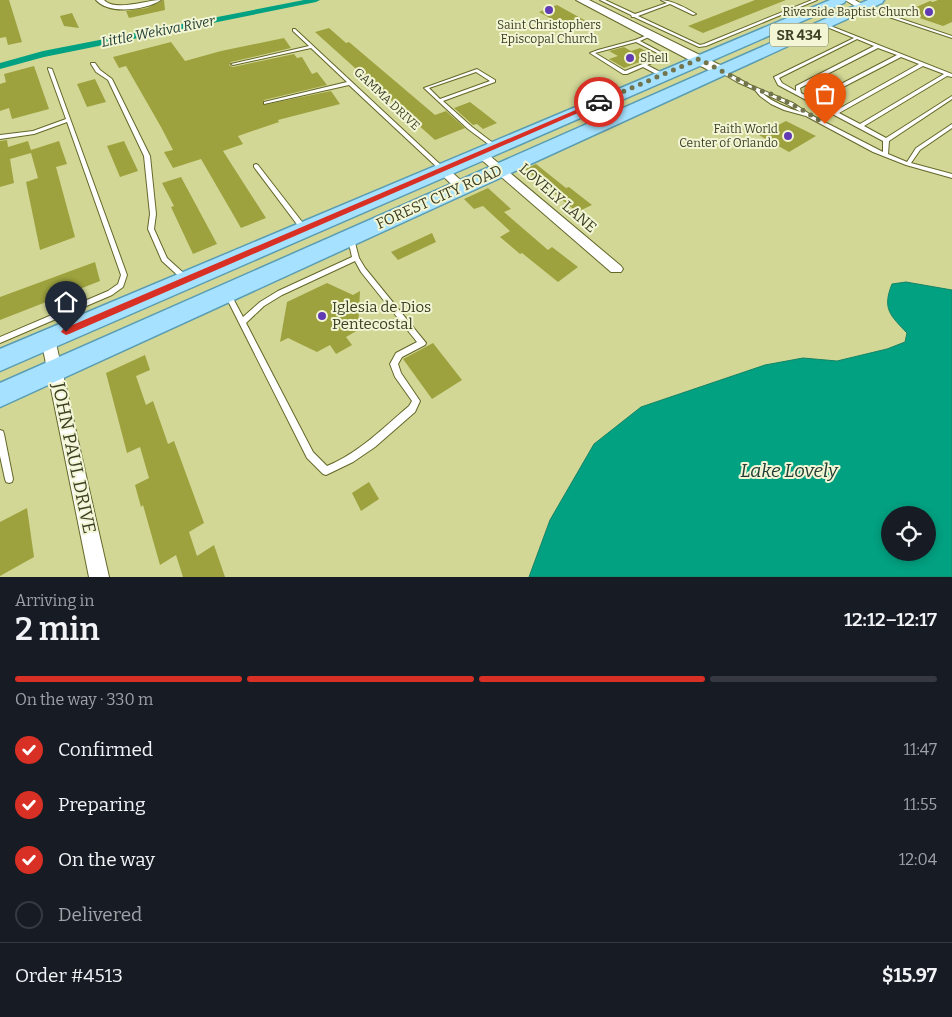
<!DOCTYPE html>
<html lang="en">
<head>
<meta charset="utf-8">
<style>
  body { margin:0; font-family:Bitter,serif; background:#20242c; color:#f1f3f6; height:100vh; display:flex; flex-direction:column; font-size:19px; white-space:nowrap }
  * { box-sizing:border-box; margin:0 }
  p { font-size:16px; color:#9ea1a6 }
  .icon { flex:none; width:28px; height:28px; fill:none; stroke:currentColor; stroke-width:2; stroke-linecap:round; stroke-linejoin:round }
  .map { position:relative; height:577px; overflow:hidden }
  .drawer { display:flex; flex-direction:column; background:#171b24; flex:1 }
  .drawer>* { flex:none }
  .controls { position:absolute; left:881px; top:506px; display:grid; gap:10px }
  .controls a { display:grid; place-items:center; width:55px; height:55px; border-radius:50%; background:#171b24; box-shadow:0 2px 8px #0003; font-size:25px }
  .pin { position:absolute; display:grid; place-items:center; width:42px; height:42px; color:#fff; margin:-51px -21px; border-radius:50% 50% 50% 0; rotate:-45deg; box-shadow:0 0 5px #0007 }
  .pin .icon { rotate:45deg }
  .courier { position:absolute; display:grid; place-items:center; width:50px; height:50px; margin:-25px; border:4px solid #d93025; border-radius:50%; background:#fff; color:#222; box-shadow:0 1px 6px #0007 }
  .overview em { font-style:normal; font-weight:600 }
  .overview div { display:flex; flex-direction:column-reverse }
  .overview { display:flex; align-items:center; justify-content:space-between; height:85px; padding:0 15px }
  h1 { font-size:32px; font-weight:600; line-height:38px }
  .bar { display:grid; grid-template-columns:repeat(4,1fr); gap:8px 5px; align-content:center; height:60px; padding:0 15px }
  .bar i { height:6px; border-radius:4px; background:#363941 }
  .bar .active { background:#d93025 }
  .bar p { grid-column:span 4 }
  .line { display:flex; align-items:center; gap:12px; padding:0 15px; border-top:1px solid #363941 }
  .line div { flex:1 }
  ol { padding:0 15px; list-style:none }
  li { display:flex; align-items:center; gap:15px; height:55px }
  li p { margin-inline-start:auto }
  li .icon { padding:5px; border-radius:50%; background:#d93025; color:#fff; stroke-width:4 }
  li:last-child { color:#9ea1a6 }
  li i { width:28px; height:28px; border:2px solid #363941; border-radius:50% }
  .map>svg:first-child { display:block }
</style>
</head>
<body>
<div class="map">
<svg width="952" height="577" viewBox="0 0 952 577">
  <rect width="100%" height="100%" fill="#d2d796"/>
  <path fill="#02a181" stroke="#148465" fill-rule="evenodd" d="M906,282L952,290V577H529L550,520L594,444L641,407L765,365L803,358L837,361L887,349L905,342L907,333C890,315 882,309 892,284ZM890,515H928V552H890Z"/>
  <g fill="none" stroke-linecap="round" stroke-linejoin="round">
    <path fill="#02a181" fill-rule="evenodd" d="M304,0H320L316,2L44,57L0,69V63L43,51Z"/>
  </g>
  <g fill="#9da23e">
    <path d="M0,0H9L22,42L8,45L6,37L0,38Z"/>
    <path d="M163,0H164L165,10L129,18L126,11L147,8Z"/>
    <path d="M755,0H786L703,33L688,26Z"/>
    <path d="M938,0H952V22L943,26L908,14L917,10L914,8L930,1L933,2Z"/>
    <path d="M557,5L586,21L566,27L539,12Z"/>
    <path d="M72,13L79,28L64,26L60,16Z"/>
    <path d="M329,28L346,43L349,42L435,115L446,111L465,128L435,140L315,32Z"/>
    <path d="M284,38L291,48L231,62L229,65L233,67L294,54L297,58L302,57L312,74L317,72L327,85L264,100L263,105L331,91L340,104L278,120L279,122L238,136L243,144L223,151L266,218L241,228L201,159L173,168L164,152L173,150L161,127L126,66L119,68L113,57L171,42L185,61L221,51Z"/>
    <path d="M624,47L631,51L640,48L655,56L624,68L609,59L618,56L609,51Z"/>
    <path d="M34,66L49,109L12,119L9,108L0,111V84L6,82L4,74Z"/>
    <path d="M95,79L106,102L87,107L77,84Z"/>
    <path d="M470,102L497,123L483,129L477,124L473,125L454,108Z"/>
    <path d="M786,121L816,136L789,152L759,135Z"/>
    <path d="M7,140L8,147L28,141L31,150L59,141L67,164L56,167L75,237L40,250L26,182L38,178L31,153L10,159L14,183L0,187V141Z"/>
    <path d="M124,141L138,171L120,177L107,146Z"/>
    <path d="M536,164L566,188L569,187L592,205L577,212L525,169Z"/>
    <path d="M181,177L217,244L193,254L171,207L174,206L162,183Z"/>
    <path d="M488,188L511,209L504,212L548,250L552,247L578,267L558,282L522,253L520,254L500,237L510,231L483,206L474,209L464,199Z"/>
    <path d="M432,233L436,242L398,260L391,252Z"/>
    <path d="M95,262L100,281L0,320V297Z"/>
    <path d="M327,283L353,295L360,291L358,330L346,337L352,345L336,354L330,345L317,352L288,338L280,342L287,302Z"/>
    <path d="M433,343L462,380L432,399L403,359Z"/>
    <path d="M145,355L150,370L136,376L146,405L153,401L168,444L174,441L204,523L189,532L197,556L214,545L225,577H183L176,555L160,565L143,505L141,507L135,485L149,478L140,447L127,453L106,373Z"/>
    <path d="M369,482L379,499L361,511L352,493Z"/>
    <path d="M27,508L34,557L0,576V522Z"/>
  </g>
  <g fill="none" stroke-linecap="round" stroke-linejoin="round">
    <g stroke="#646728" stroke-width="2">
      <g id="lane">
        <path d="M600,0H605L635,14L667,3L661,0C671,0 688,9 696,14L693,15L670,4L638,16L700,45L704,44L812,0H817L706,46L699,47L634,17H632L631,15Z"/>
        <path d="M863,6L952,36V38L862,8L861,7Z"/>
        <path d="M823,23L952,74V77L947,76L864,126L886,138L952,96V99L889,141L888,154L907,162L916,148L952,124V128L920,150L911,163L952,174V178L906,165L873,152L806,116L784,110L771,104L760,96L755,90L737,82L717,70L721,69L750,85L793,103L811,115L883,152V141L778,85L774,77L854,38L822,25L821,24ZM857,39L874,46L796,86V91L782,83L779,78ZM878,48L897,55L816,97L814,100L801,93L800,88ZM901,57L919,64L835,111L818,102L820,99ZM923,66L944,74L860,124L839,113ZM762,93L783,102L801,112C787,108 774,103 762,93Z"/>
        <path d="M293,29H295L444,168V170H440L349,85L264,104V102L347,82L311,48L233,65L231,64L309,46L293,31Z"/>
        <path d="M650,34L653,35L640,41L668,56L647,65L664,74V76H660L643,67L627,74H623L590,53L598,50L635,40ZM636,42L663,56L625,71L595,53Z"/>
        <path d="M91,63H95L100,70L112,79L150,156L156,214L154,229L167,258L188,277L189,279L188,281H184L162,261L148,229L150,214L144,156L108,80L96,72L91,64Z"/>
        <path d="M48,68L52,69L127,275L123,287L112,295L0,343V337L108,291L118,284L121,275L67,122L34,134L0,139V135L33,131L66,119L48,69Z"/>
        <path d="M477,69L495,80V82L443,101L472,127L497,146V148L495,149L468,129L424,88ZM476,72L490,81L440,99L429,88Z"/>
        <path d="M256,164L258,165L306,227L307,229L306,231H302L254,167V165Z"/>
        <path d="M349,237H351L354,239L359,258L365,268L426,343L425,345L402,357L398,364L401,373L420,401L415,412L375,447L353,462L326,475L323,474L307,458L224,293L225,291H229L243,317L260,302L278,291L352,257L348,239ZM355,261L361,272L417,342L396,353L390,364L395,377L412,401L409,406C383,428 359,453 327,466L313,452L246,323L264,306L282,295Z"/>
        <path d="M0,430L3,431L4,434L13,479L12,482L9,483L6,482L5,479L0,456Z"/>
      </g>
    </g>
    <g stroke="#646728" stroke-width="2">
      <g id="street">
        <path d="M96,0H104C116,12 145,0 161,0C146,10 109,15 96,0Z"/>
        <path d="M845,0H855L867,7L860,9Z"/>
        <path d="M480,150L484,151L621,266L623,269L621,272H611L476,155L475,153Z"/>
        <path d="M442,166L446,167L465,184L467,187L465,190H457L436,169Z"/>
        <path d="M48,333L53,335L55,339L109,577H89L41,339L43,335Z"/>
      </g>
    </g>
    <g stroke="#646728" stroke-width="2">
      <path id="secondary" d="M576,0H589L724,67L726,70L724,73H714Z"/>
    </g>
    <g stroke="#5a9cb2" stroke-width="3">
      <g id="primary">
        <path d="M830,0H846L844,3L0,371V349Z"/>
        <path d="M868,0H884L882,3L0,407V383Z"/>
      </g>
    </g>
    <use href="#lane" fill="#fff" fill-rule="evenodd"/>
    <use href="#street" fill="#fff" fill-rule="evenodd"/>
    <use href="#secondary" fill="#fff" fill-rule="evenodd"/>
    <use href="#primary" fill="#a6e2ff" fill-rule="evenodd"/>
  </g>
  <path fill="#d93025" d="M599,100L601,103L69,334L66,335L61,332L63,329Z"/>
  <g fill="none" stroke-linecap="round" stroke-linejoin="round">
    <path stroke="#71744c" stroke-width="5" stroke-dasharray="0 9" d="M599,102L699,59L758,90L771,94L801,109L825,124"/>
  </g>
  <g fill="#603bb3" stroke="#f2f6d5" stroke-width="2">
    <circle cx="549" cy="10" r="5"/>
    <circle cx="929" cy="12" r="5"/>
    <circle cx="630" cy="58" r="5"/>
    <circle cx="788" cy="136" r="5"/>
    <circle cx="322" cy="316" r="5"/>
  </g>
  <g text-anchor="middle" stroke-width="4" stroke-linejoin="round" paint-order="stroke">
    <g font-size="12" fill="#3d3f24" stroke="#f2f6d5" text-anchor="end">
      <text x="919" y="16">Riverside Baptist Church</text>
      <text x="549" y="29" text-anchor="middle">Saint Christophers<tspan x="549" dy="14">Episcopal Church</tspan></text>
      <text x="640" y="62" text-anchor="start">Shell</text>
      <text x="778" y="133">Faith World<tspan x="778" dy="14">Center of Orlando</tspan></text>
    </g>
    <g font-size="12" fill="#3d3f24" stroke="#f2f6d5">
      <text transform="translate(387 99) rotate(43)" y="4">GAMMA DRIVE</text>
    </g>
    <g font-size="14" font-style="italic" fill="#233e36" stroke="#f2f6d5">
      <text transform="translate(158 31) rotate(-11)" y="5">Little Wekiva River</text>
    </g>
    <rect fill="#f2f6d5" stroke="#737659" stroke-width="1" x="770" y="23.5" width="58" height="23" rx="4"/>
    <g font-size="14" font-weight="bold" fill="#3d3f24">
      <text x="799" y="40">SR 434</text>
    </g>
    <g font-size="15" fill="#3d3f24" stroke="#f2f6d5">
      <text transform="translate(439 197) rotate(-24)" y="5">FOREST CITY ROAD</text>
      <text transform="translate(558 198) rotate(41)" y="5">LOVELY LANE</text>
    </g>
    <g font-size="15" fill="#3d3f24" stroke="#f2f6d5" text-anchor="start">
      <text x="332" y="312">Iglesia de Dios<tspan x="332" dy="17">Pentecostal</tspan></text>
    </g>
    <g font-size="18" fill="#3d3f24" stroke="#f2f6d5">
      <text transform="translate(74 458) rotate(78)" y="6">JOHN PAUL DRIVE</text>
    </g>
    <g font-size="19" font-style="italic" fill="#233e36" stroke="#f2f6d5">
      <text x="789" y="477">Lake Lovely</text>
    </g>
  </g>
</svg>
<div class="controls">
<a><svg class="icon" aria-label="locate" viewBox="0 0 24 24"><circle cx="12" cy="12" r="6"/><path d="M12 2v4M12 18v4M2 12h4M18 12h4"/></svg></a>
</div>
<div class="pin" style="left:825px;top:124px;background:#ea580c"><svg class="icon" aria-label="bag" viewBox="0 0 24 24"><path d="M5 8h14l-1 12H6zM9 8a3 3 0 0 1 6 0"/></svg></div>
<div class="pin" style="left:66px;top:332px;background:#1f2937"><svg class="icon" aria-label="home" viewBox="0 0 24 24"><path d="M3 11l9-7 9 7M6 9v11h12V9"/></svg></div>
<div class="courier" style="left:599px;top:102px"><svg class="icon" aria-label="car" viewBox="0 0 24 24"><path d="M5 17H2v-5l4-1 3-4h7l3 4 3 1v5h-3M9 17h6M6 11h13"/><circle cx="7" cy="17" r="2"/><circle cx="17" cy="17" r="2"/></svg></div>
</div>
<section class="drawer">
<div class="overview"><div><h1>2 min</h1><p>Arriving in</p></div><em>12:12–12:17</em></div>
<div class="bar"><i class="active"></i><i class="active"></i><i class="active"></i><i></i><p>On the way · 330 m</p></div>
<ol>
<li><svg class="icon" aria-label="check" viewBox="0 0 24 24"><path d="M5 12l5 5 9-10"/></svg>Confirmed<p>11:47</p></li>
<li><svg class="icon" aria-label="check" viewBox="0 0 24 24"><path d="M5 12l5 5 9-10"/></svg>Preparing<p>11:55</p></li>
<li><svg class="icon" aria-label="check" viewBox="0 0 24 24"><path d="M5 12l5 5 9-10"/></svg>On the way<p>12:04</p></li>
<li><i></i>Delivered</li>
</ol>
<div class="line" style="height:65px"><div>Order #4513</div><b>$15.97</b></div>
</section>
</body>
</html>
